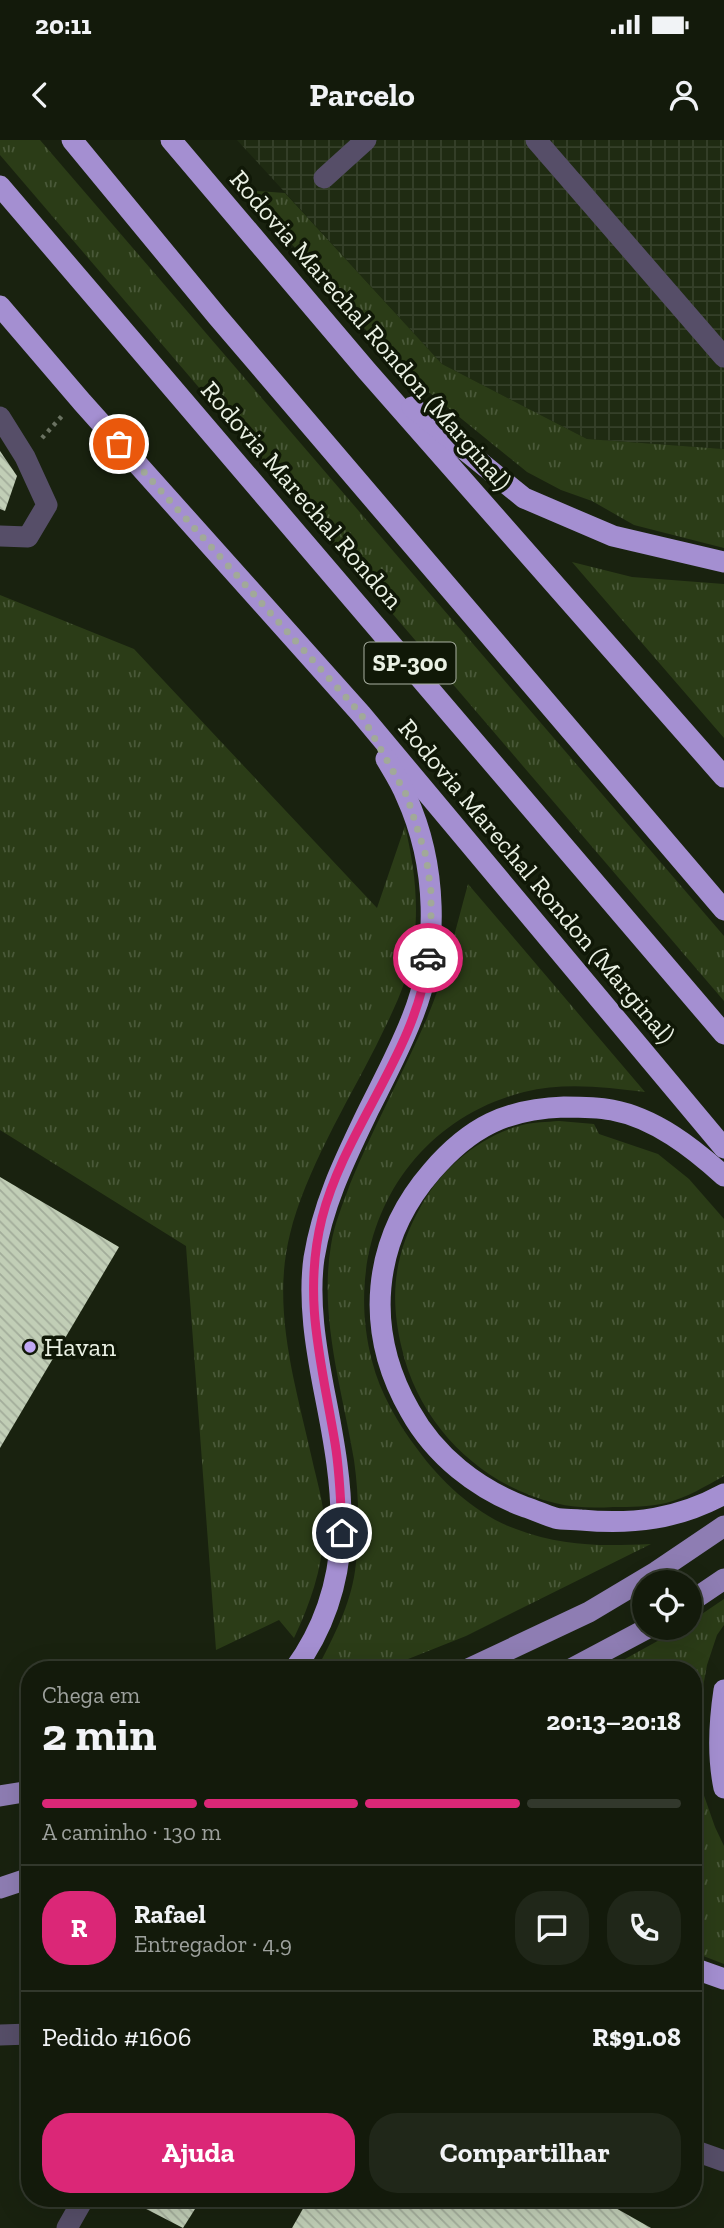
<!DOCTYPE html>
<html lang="pt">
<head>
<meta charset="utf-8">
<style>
  body { margin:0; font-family:"Zilla Slab",serif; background:#202719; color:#f1f3f6; height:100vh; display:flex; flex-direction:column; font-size:26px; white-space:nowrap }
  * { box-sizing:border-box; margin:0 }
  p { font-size:23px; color:#9da19d }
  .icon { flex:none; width:38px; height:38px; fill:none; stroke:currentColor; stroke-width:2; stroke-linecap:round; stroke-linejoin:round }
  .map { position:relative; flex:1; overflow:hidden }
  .sheet { position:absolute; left:21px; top:1521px; width:681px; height:546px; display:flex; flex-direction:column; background:#131a0b; border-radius:28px; box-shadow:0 7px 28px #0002,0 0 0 2px #32382c }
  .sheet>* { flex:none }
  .controls { position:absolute; left:632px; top:1430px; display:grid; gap:14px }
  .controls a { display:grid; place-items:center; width:70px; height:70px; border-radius:50%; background:#131a0b; box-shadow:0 7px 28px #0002,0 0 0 2px #32382c; font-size:35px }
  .pin { position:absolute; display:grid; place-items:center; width:60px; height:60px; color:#fff; margin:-30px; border:4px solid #fff; border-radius:50%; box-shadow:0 2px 7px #0007 }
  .courier { position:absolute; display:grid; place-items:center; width:70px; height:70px; margin:-35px; border:5px solid #db2777; border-radius:50%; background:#fff; color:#222; box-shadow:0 2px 9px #0007 }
  .summary em { font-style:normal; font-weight:800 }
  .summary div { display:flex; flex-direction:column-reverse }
  .summary { display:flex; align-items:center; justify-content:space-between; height:119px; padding:0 21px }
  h1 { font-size:46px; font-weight:800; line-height:52px }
  .bar { display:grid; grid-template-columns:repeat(4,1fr); gap:10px 7px; align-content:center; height:84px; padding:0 21px }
  .bar i { height:9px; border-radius:5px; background:#32382c }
  .bar .active { background:#db2777 }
  .bar p { grid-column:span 4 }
  .line { display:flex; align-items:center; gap:18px; padding:0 21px; border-top:2px solid #32382c }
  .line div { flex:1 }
  .round { display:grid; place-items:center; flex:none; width:74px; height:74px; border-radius:28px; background:#202719 }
  .button { display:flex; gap:14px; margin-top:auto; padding:14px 21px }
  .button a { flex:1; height:80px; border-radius:28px; background:#db2777; color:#fff; font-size:28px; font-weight:800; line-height:80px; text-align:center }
  .button a+a { background:#202719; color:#f1f3f6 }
  .status { display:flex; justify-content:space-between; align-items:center; height:49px; padding:0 35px; background:#131a0b; direction:ltr }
  .status svg { height:19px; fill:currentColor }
  header { display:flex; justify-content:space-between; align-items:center; height:91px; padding:0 21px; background:#131a0b; font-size:32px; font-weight:800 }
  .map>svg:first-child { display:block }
</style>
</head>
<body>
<div class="status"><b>20:11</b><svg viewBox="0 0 49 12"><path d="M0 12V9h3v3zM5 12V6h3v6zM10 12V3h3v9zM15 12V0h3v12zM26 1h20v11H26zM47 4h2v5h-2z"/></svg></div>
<header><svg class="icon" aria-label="back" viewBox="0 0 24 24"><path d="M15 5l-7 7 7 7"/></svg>Parcelo<svg class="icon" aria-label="person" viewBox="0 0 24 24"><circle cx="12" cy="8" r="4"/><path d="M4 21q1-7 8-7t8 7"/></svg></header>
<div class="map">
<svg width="724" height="2088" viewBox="0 0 724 2088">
  <defs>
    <pattern id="industrial-grid" width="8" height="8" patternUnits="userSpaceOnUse" patternTransform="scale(1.75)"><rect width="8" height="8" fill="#1f2b12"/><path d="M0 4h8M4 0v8" fill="none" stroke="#354029"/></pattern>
    <pattern id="grass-tufts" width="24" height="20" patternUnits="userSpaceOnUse" patternTransform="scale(1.75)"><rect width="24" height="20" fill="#2b3c17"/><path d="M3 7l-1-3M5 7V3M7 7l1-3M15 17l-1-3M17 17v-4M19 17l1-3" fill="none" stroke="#4a5939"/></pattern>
    <pattern id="building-back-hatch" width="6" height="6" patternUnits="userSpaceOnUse" patternTransform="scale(1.75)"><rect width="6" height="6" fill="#c1ceb6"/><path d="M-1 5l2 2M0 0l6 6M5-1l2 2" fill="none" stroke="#a2ac9a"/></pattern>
  </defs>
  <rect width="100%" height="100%" fill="#19220f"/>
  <path fill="url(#industrial-grid)" d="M237,0H724V309L587,299L442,224Z"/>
  <g fill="url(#grass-tufts)">
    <path d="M0,0H40L724,796V861L0,15Z"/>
    <path d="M245,50L285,53L442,224L587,299L724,309V408L634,385L592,361L561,350L527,332L420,245L365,189Z"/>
    <path d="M572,422L632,437L724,444V598Z"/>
    <path d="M0,455L134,509L377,768L405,686C414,725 419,761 414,802C410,839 392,873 376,906C347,963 305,1032 290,1094C271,1169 296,1246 312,1319C317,1342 326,1369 324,1392C322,1430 310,1464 294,1498L279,1480L216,1510L186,1106L0,990Z"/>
    <path d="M468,744L645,952C604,947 564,942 524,952C403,983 341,1102 372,1221C380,1253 398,1284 418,1310C441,1342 478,1376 516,1389C564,1407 601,1406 651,1404L466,1496L383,1529H317C333,1498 350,1466 355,1431C360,1395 359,1355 354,1320C342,1249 319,1177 331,1105C334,1084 343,1064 350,1044C372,990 400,939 424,885C444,840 455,791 468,744Z"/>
    <path d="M559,981L594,984L599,994L658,1014L689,1039L724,1079V1336C706,1346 686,1358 666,1363C649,1367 630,1367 613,1367C594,1368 574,1368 555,1363C480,1345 419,1284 402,1209C389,1156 394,1114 421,1066C442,1028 480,996 522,985C534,982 547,982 559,981Z"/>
    <path d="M724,1459V1485L717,1495L707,1525L699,1569L697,1612L701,1647L715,1687L724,1706V1824L693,1812V1530L607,1529L681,1488H690V1482Z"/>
  </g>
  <g fill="url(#building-back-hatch)">
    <path d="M0,311L17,336L5,371L0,369Z"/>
    <path d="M0,1037L119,1107L0,1308Z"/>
    <path d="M125,2058H202L183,2088Z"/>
    <path d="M309,2058H598L651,2088H292Z"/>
  </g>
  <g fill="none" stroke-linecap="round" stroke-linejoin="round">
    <path stroke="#6a7261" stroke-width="4.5" stroke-dasharray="3.5 5" stroke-linecap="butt" d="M42,298L62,276"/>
    <g stroke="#564e68" stroke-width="21">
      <path d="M536,0L724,217"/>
      <path d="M324,38L366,0"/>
      <path d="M0,277L25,317L47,365L28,397L0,396"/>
      <path d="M0,1895L30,1894"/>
      <path d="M693,2010L724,2021"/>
      <path d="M67,2088L84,2058"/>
    </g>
    <g stroke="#8e7db3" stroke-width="21">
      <path d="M690,1462L724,1439"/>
      <path d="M466,1530L589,1472L656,1432L724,1386"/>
      <path d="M569,1530L648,1488"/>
      <path d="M0,1656L30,1651"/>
      <path d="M0,1748L30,1738"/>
    </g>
    <g stroke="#a48fd1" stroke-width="21">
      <path d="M72,0L217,176L724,770"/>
      <path d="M171,0L367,231L724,637"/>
      <path d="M0,46L724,894"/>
      <path d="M0,166L82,262L361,574L724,1008"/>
      <path d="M412,267L524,358L613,396L724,422"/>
      <path d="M724,1036C693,1008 655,978 612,970C596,967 580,967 564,967C506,969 470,987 432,1031C371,1101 364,1191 410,1271C435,1316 477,1349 525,1367C535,1370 545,1375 555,1378C563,1380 573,1379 581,1380C633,1385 678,1379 724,1354"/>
      <path d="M294,1530C359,1441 344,1350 324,1250C316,1208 308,1161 314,1118C323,1063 345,1019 369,969C384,939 400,909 412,878C440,809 437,724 406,656C401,643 393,631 386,619"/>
      <path d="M724,1550C719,1583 717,1615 724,1648"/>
      <path d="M693,1828L724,1839"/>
    </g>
  </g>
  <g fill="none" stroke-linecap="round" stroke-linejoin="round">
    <path stroke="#a1a999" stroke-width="7" stroke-dasharray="0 12.6" d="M119,304L361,574L407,656L426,716L431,752V792L428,818"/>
    <path stroke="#db2777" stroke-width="9" d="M342,1393C341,1363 340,1333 335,1303C322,1224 302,1158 322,1078C345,988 417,911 428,818"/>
  </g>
  <circle fill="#c0a8f4" stroke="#101807" stroke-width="2.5" cx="30" cy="1207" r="7"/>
  <g text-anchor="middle" stroke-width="7" stroke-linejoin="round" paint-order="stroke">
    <rect fill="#101807" stroke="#a9b0a2" stroke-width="2" x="364.5" y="502.5" width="91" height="41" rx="5"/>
    <g font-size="24" font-weight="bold" fill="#eaf1e4">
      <text x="410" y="531">SP-300</text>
    </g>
    <g font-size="26" fill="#eaf1e4" stroke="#101807">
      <text transform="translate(371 190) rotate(49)" y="9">Rodovia Marechal Rondon (Marginal)</text>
      <text transform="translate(302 355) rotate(49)" y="9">Rodovia Marechal Rondon</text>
      <text transform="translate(537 741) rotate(50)" y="9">Rodovia Marechal Rondon (Marginal)</text>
    </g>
    <g font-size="26" fill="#eaf1e4" stroke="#101807" text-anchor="start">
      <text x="44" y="1216">Havan</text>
    </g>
  </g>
</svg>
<div class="controls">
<a><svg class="icon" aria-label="locate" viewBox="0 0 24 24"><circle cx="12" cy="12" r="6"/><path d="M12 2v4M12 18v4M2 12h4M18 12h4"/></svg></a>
</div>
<div class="pin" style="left:119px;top:304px;background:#ea580c"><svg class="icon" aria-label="bag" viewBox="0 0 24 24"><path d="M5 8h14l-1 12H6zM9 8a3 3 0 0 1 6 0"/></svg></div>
<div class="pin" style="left:342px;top:1393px;background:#1f2937"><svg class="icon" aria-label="home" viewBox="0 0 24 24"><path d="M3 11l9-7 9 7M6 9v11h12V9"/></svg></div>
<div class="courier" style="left:428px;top:818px"><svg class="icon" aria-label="car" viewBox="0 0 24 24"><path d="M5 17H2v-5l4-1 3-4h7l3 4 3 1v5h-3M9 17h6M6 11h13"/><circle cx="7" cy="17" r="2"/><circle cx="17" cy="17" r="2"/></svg></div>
<section class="sheet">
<div class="summary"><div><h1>2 min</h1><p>Chega em</p></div><em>20:13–20:18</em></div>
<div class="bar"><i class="active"></i><i class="active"></i><i class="active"></i><i></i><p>A caminho · 130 m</p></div>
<div class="line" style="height:126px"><b class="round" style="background:#db2777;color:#fff">R</b><div><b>Rafael</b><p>Entregador · 4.9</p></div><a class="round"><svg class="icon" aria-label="chat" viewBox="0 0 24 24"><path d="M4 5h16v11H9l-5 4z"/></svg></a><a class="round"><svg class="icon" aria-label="phone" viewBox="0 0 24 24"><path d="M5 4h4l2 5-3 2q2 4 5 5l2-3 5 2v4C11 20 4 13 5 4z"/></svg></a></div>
<div class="line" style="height:91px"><div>Pedido #1606</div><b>R$91.08</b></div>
<div class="button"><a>Ajuda</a><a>Compartilhar</a></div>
</section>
</div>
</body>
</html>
